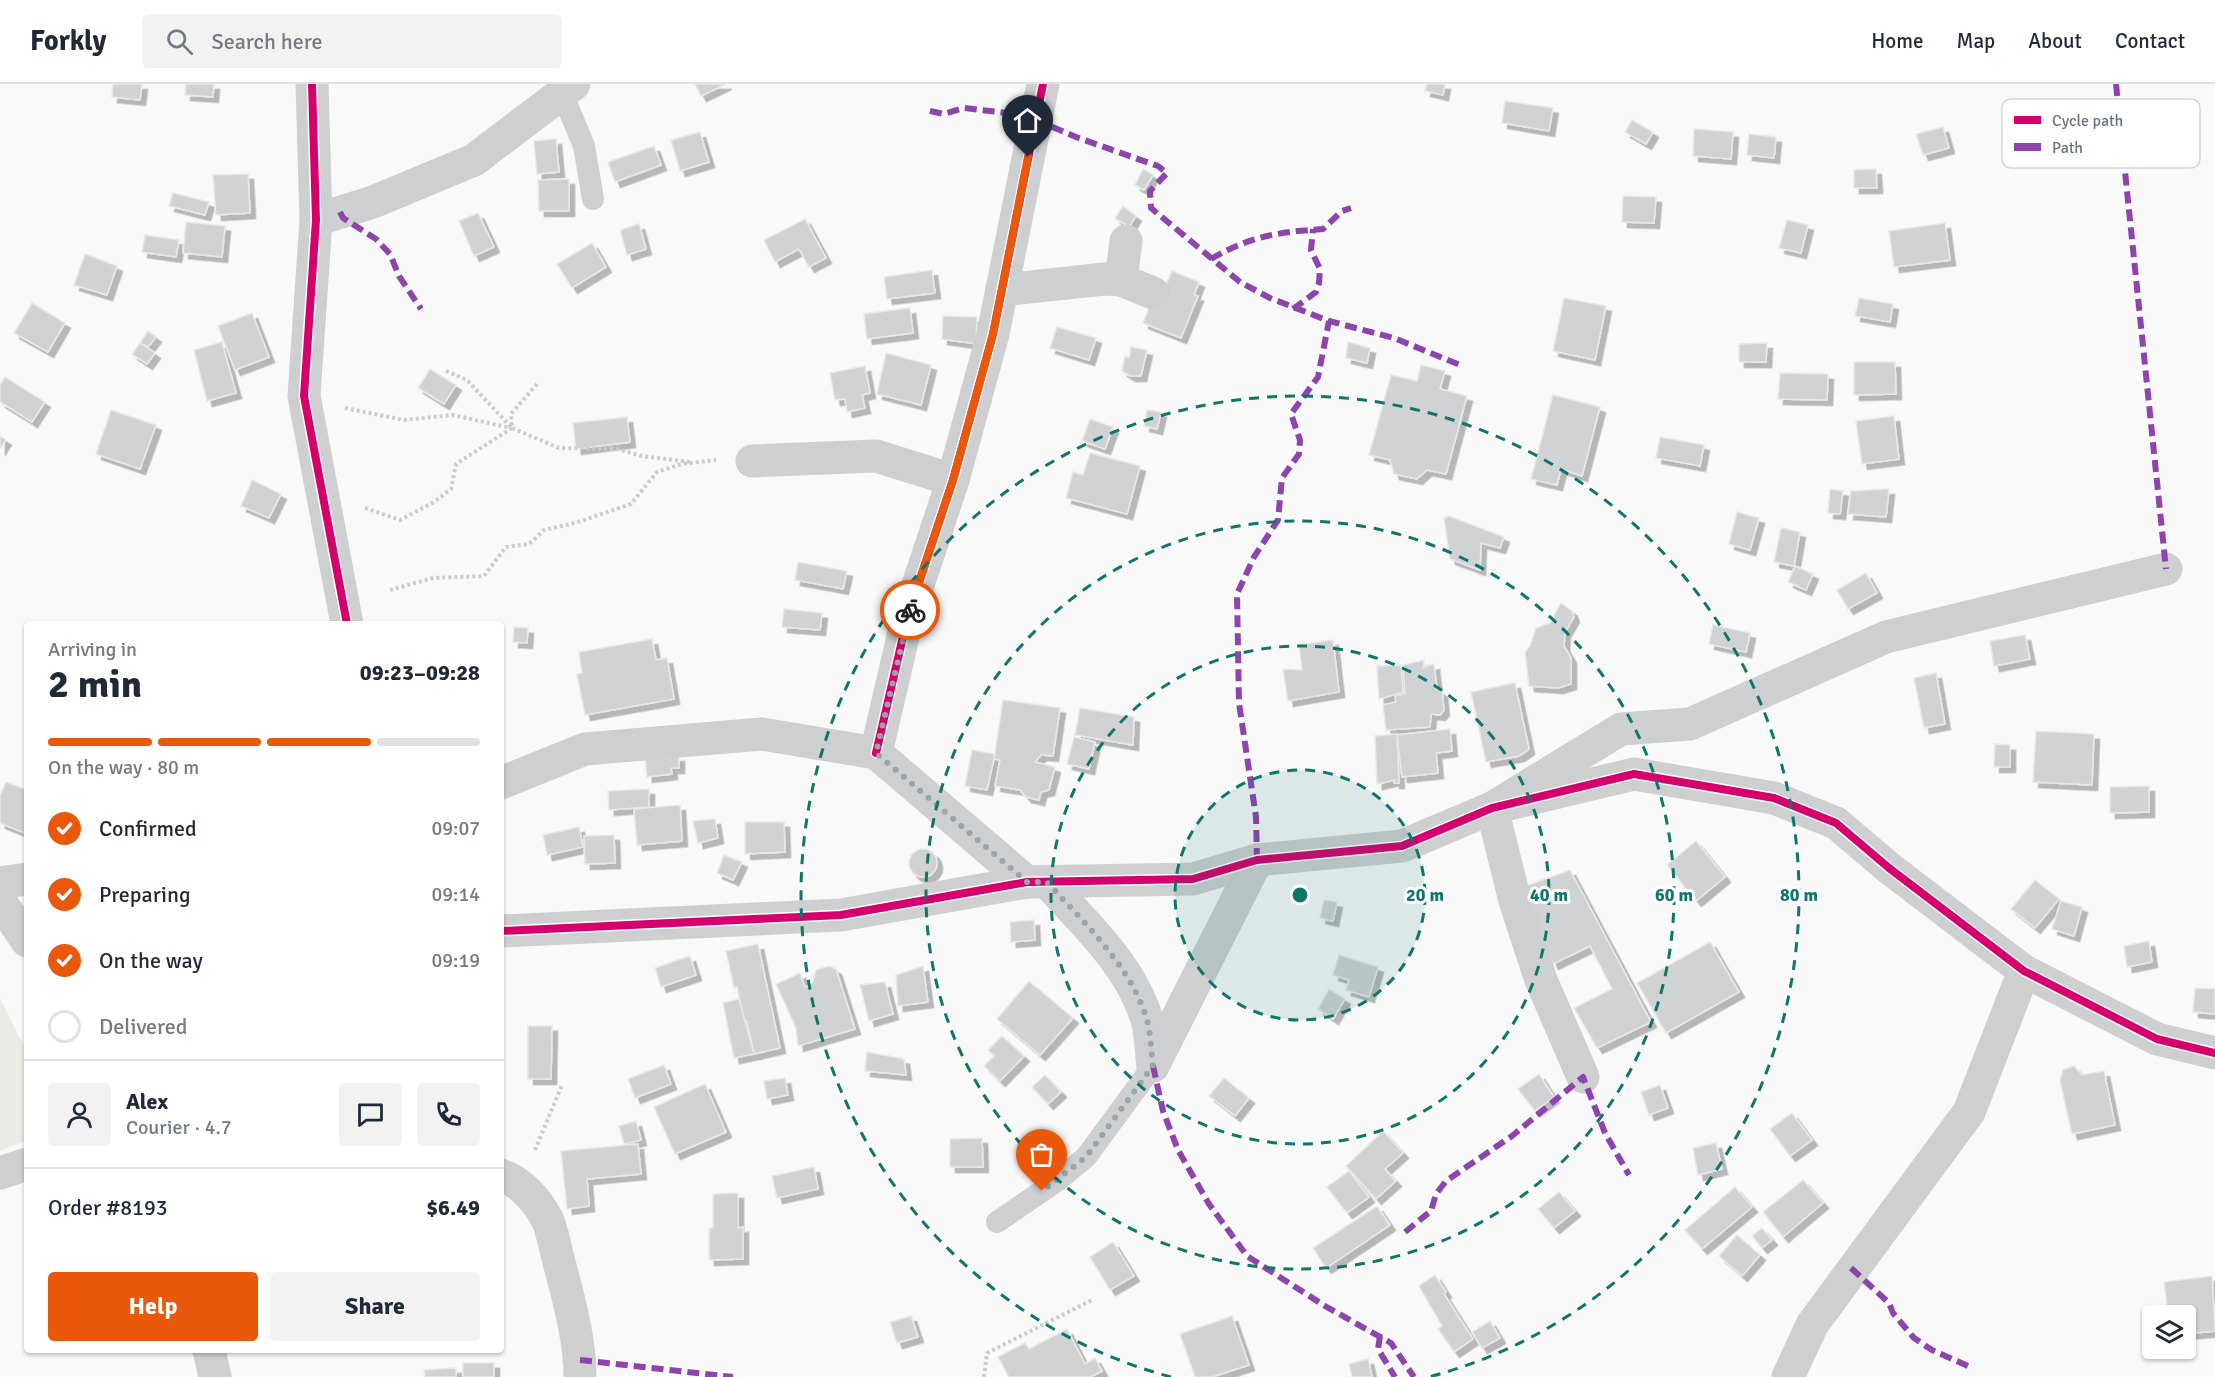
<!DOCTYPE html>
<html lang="en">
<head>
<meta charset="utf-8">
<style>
  body { margin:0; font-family:Signika,sans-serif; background:#f2f2f3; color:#1f2937; height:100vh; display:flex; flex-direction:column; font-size:22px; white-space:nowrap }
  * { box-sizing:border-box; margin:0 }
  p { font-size:20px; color:#747a83 }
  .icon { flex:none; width:33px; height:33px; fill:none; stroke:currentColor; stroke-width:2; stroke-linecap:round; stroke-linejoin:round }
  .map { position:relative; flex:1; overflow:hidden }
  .side { position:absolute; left:24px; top:537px; width:480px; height:732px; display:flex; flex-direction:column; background:#fff; border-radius:6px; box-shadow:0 2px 4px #0004 }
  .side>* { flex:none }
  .controls { position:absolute; left:2142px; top:1221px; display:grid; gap:12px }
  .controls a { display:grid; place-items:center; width:54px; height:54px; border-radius:6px; background:#fff; box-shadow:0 2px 4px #0004; font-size:30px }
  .pin { position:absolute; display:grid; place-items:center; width:51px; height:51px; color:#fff; margin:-62px -26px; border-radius:50% 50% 50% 0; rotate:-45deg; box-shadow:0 0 6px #0007 }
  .pin .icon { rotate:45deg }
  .courier { position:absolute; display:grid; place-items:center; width:60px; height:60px; margin:-30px; border:4px solid #ea580c; border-radius:50%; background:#fff; color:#222; box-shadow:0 2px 8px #0007 }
  .head em { font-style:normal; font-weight:700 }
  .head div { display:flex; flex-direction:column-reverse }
  .head { display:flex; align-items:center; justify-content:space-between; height:102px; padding:0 24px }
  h1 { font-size:39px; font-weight:700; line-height:45px }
  .bar { display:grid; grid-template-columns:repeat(4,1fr); gap:9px 6px; align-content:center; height:72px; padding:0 24px }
  .bar i { height:8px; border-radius:4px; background:#e0e1e3 }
  .bar .on { background:#ea580c }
  .bar p { grid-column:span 4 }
  .line { display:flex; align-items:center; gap:15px; padding:0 24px; border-top:2px solid #e0e1e3 }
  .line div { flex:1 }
  .round { display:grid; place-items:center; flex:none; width:63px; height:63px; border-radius:6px; background:#f2f2f3 }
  ol { padding:0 24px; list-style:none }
  li { display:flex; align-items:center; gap:18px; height:66px }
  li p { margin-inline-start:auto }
  li .icon { padding:6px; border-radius:50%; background:#ea580c; color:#fff; stroke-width:4 }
  li:last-child { color:#747a83 }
  li i { width:33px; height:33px; border:3px solid #e0e1e3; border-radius:50% }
  .action { display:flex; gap:12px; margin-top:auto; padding:12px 24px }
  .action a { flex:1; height:69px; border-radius:6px; background:#ea580c; color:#fff; font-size:24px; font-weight:700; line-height:69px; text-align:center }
  .action a+a { background:#f2f2f3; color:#1f2937 }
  header { display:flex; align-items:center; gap:36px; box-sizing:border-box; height:84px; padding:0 30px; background:#fff; border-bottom:2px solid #e0e1e3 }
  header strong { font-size:28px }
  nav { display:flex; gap:33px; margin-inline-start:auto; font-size:21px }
  .search { width:420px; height:54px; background:#f2f2f3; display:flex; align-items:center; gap:15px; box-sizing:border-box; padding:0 21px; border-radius:6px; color:#747a83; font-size:22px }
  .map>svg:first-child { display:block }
</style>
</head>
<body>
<header>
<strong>Forkly</strong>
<div class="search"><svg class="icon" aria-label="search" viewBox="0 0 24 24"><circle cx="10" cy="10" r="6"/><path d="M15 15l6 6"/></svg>Search here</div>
<nav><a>Home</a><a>Map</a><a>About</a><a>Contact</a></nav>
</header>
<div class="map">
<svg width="2215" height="1293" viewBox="0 0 2215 1293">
  <defs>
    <filter id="shadow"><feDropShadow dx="5.5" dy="5.5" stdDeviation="0" flood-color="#0004"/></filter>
  </defs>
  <rect width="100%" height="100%" fill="#f9f9f9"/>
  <path fill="#e8ebe6" d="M0,914L27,969V1056L0,1067Z"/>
  <g fill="#d0d2d3" stroke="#e8e8e8" stroke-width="1.5" filter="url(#shadow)">
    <path d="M113,0H142L140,16L112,13Z"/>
    <path d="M186,0H214L213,13L185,11Z"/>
    <path d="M695,0H726L701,12Z"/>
    <path d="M1427,0H1445L1443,11L1425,7Z"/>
    <path d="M1505,17L1553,24L1549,47L1502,39Z"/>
    <path d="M1632,36L1653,48L1646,60L1625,48Z"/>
    <path d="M1943,43L1949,64L1923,71L1916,50Z"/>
    <path d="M1694,45L1733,48L1731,75L1693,72Z"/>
    <path d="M700,48L709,78L680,87L671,56Z"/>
    <path d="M1749,50L1776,53L1774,74L1747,71Z"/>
    <path d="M556,55L559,88L537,90L534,57Z"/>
    <path d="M654,62L661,81L615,98L608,78Z"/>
    <path d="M1143,85L1153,91L1144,106L1135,101Z"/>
    <path d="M1876,85L1877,104H1854V86Z"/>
    <path d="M248,90L250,129L216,131L213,91Z"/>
    <path d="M569,95V127H539L538,96Z"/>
    <path d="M173,109L209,118L205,131L169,122Z"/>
    <path d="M1623,112L1656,113L1654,139L1622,138Z"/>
    <path d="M1123,122L1136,132L1129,143L1115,134Z"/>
    <path d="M478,129L494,163L474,172L459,137Z"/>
    <path d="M805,135L826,174L809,183L799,165L775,178L764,156Z"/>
    <path d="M1787,136L1808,141L1801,169L1779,164Z"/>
    <path d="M186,138L225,142L222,173L183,169Z"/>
    <path d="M1945,139L1950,176L1894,183L1889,147Z"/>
    <path d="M639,140L646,165L627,171L620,146Z"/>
    <path d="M145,151L179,156L176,173L142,168Z"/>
    <path d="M592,159L606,183L572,204L557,180Z"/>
    <path d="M85,170L117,182L107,211L74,201Z"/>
    <path d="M932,186L935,209L887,215L884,193Z"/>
    <path d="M1172,187L1199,198L1194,211L1198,212L1181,254L1143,239L1152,217L1158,219Z"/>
    <path d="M1564,214L1606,222L1595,276L1553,267Z"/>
    <path d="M1859,214L1893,220L1890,238L1855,232Z"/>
    <path d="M32,219L65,239L48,268L14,249Z"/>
    <path d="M910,224L913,249L867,255L864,230Z"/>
    <path d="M252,229L269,273L235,286L218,242Z"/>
    <path d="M943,232L977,233L976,260L942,255Z"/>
    <path d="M1057,243L1096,254L1089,276L1050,264Z"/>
    <path d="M148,247L156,253L148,263L140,259Z"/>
    <path d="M222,258L236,309L207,317L194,266Z"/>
    <path d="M1348,258L1370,264L1367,279L1346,274Z"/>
    <path d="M140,259L155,269L147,280L132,270Z"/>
    <path d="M1767,259L1766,278H1739V260Z"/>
    <path d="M1131,263L1147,266L1141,292H1130L1122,287L1125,272L1129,274Z"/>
    <path d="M886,269L931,281L921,321L877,310Z"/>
    <path d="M1854,278H1895L1896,310L1854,311Z"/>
    <path d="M1421,281L1445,287L1440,305L1467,312L1446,390L1427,386L1417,395L1394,390L1390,376L1369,371L1391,291L1417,297Z"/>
    <path d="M865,282L870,309L862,311L865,324L847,328L845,315L835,316L830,289Z"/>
    <path d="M430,285L456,301L444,320L418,304Z"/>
    <path d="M1780,289L1828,290L1827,316L1778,315Z"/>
    <path d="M5,293L45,318L32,338L0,318V301Z"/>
    <path d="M1553,311L1600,323L1582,392L1561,385L1557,401L1531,395Z"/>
    <path d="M111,326L156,341L140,385L96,370Z"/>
    <path d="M1147,326L1161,328L1157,345L1144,342Z"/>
    <path d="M1894,332L1899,375L1862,380L1856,337Z"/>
    <path d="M627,333L630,358L576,365L573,339Z"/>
    <path d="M1090,335L1113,343L1105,365L1082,357Z"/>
    <path d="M0,352L6,356L0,365Z"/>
    <path d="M1660,353L1704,361L1700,382L1656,374Z"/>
    <path d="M1090,369L1140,382L1127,430L1066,414L1073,388L1083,391Z"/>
    <path d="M252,396L281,410L269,434L241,422Z"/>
    <path d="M1830,405L1843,407L1840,430L1828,429Z"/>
    <path d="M1889,405L1886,433L1848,430L1851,407Z"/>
    <path d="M1737,428L1759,434L1750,466L1729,460Z"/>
    <path d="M1449,432L1504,453L1500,464L1481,459L1480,486L1450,475L1444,434Z"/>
    <path d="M1781,444L1800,448L1794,482L1774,478Z"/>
    <path d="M798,478L847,487L843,505L795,496Z"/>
    <path d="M1795,482L1813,490L1806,506L1788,498Z"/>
    <path d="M1866,489L1877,509L1848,525L1837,506Z"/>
    <path d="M1561,519L1572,527L1574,533L1565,548L1564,562L1571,574V600L1558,604L1529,602L1525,568L1530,562L1536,544L1550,539Z"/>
    <path d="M784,525L822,529L820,546L782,543Z"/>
    <path d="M1713,541L1750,549L1746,568L1709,560Z"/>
    <path d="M514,543L528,544L527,559L513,558Z"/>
    <path d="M2025,551L2030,575L1994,582L1990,557Z"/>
    <path d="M652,555L656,576L667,574L674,615L585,631L577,590L582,589L579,568Z"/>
    <path d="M1333,556L1339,608L1288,617L1283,585L1302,586L1299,561Z"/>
    <path d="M1424,576L1423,584L1434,580L1437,605L1442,608L1444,626L1440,631L1431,630L1430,643L1386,646L1383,621L1396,618L1395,612L1405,610L1403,581Z"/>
    <path d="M1401,581L1403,608L1379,615L1377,582Z"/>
    <path d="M1936,589L1945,640L1924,644L1914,594Z"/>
    <path d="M1515,599L1529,665L1519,672L1486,678L1471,608Z"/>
    <path d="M1003,616L1060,624L1053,672L1041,671L1035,678L1055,683L1049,706L1041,708L1039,716L1026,713L1020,706L995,702L1000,676L994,675Z"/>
    <path d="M1080,624L1134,633L1133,661L1075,651Z"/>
    <path d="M1450,645L1452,667L1436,669L1438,689L1402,693L1397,651Z"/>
    <path d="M2036,647L2094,650L2092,701L2033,698Z"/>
    <path d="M1397,650L1399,699H1394L1395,696L1377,700L1375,652Z"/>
    <path d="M1074,653L1095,658L1089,685L1067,680Z"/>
    <path d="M1995,660L2010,661V683H1994Z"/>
    <path d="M972,666L995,670L987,706L965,702Z"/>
    <path d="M679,672V684H671L672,690L647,693L645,675Z"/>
    <path d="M6,698L27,706V750L0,739V712Z"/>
    <path d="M2149,702V728L2110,729V703Z"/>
    <path d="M649,705V723L609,726L608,707Z"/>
    <path d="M680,721L682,757L637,761L634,725Z"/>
    <path d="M715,735L718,754L698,759L693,737Z"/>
    <path d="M745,738H784L785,768L745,770Z"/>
    <path d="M579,743L583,763L547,771L543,751Z"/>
    <path d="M614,751L615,779L585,780L584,752Z"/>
    <path d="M1696,757L1725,793L1696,817L1667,781Z"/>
    <circle cx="923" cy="779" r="14"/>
    <path d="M724,771L742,778L733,796L717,789Z"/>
    <path d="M1570,786L1651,938L1597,964L1574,924L1612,905L1590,862L1553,880L1523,803Z"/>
    <path d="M2035,796L2059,815L2035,844L2011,825Z"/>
    <path d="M1324,816L1337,818L1333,837L1320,834Z"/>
    <path d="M2061,817L2082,823L2074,852L2052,845Z"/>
    <path d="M1034,836L1035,856L1011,858L1010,838Z"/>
    <path d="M2149,857L2152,878L2127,883L2124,862Z"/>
    <path d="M1710,858L1739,908L1666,949L1637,899Z"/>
    <path d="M758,860L780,964L754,970L747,937L744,938L737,903L734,904L726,867Z"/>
    <path d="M1339,871L1378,883L1369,913L1346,906L1349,896L1333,891Z"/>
    <path d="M690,872L696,891L661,903L655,884Z"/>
    <path d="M829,882L836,885L855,945L798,962L796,944L776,900L800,889L805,903L812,900L816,886Z"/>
    <path d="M923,882L928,918L898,922L896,891Z"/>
    <path d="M1029,897L1073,934L1040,971L997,935Z"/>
    <path d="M885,898L893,930L869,937L860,901Z"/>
    <path d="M2195,904L2215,905V930L2193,928Z"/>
    <path d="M1329,905L1345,915L1333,935L1318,925Z"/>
    <path d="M739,915L754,970L734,974L723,919Z"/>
    <path d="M528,942H552L551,995H528Z"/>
    <path d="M1002,952L1024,972L1000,997L984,982L994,972L988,966Z"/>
    <path d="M867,968L904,975L906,991L865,987Z"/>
    <path d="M664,981L671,1000L635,1014L628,995Z"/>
    <path d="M2074,982L2082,991L2104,987L2115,1041L2072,1050L2060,997L2063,986Z"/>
    <path d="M1539,990L1554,1013L1535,1027L1518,1005Z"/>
    <path d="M1045,991L1061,1008L1048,1020L1032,1003Z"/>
    <path d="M785,994L788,1011L767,1015L764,997Z"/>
    <path d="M1224,994L1249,1014L1235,1032L1209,1012Z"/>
    <path d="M705,1000L726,1048L675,1070L654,1023Z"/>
    <path d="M1660,1001L1668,1024L1649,1031L1641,1008Z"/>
    <path d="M1792,1029L1812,1056L1790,1072L1770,1045Z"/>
    <path d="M636,1037L641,1056L624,1060L619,1042Z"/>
    <path d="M1383,1047L1403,1069L1385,1085L1396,1097L1376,1115L1346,1082Z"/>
    <path d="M982,1054L983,1083H950V1055Z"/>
    <path d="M1716,1059L1722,1085L1698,1091L1693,1064Z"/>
    <path d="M638,1060L641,1090L587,1095L589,1122L567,1125L561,1067Z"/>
    <path d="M814,1083L818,1105L777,1114L772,1092Z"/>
    <path d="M1349,1087L1369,1113L1347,1129L1327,1103Z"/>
    <path d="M1803,1096L1823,1119L1783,1153L1763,1128Z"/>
    <path d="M1735,1103L1752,1123L1702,1165L1685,1146Z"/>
    <path d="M1559,1108L1575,1127L1554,1144L1538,1125Z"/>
    <path d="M738,1109V1144L743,1143V1175L709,1176V1144H713V1110Z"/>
    <path d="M1377,1122L1390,1141L1326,1184L1313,1164Z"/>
    <path d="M1762,1144L1772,1156L1762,1164L1752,1152Z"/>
    <path d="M1737,1151L1760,1171L1742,1192L1719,1172Z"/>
    <path d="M1113,1158L1134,1192L1110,1206L1090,1173Z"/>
    <path d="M1435,1191L1446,1208L1444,1210L1473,1255L1454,1268L1438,1245L1442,1242L1419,1202Z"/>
    <path d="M2212,1192L2215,1247L2186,1250V1232L2168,1230L2164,1198Z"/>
    <path d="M911,1232L918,1253L897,1259L890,1238Z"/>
    <path d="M1232,1232L1249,1281L1212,1293H1195L1180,1250Z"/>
    <path d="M1490,1237L1500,1254L1482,1264L1472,1248Z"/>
    <path d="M1067,1245L1085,1280L1095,1274L1102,1287L1090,1293H1009L998,1273L1025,1259L1029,1265Z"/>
    <path d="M1368,1275L1372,1293H1352L1349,1280Z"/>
    <rect x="463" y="1279" width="31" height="14"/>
    <path d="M456,1284V1293H425L424,1286Z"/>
  </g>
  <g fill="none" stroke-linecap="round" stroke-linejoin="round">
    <g stroke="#cbcccd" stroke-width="4" stroke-dasharray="3 3" stroke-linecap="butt">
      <path d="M446,287L467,296L511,343"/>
      <path d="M537,300L511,330L512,344L559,364L617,365L642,372L690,378"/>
      <path d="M345,324L404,336L453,331L511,344"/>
      <path d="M365,424L400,436L434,418L451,405L456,380L512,344"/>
      <path d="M390,506L433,494L484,492L506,463L529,460L544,446L575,439L631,420L657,388L682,380L716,376"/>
      <path d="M535,1066L562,1001"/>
      <path d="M984,1293L987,1269L1092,1216"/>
    </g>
    <g stroke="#cecfd0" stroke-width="22">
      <path d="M562,9L584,62L593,115"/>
      <path d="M997,1138L1057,1097L1086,1073L1153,982"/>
    </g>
    <g stroke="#cecfd0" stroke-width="33">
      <path d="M312,0L316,136L304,312L347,540"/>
      <path d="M316,136L373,118L474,76L574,0"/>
      <path d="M1121,196L1126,157"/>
      <path d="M1002,206L1104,195L1121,196L1153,209"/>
      <path d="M752,377L876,372L953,396"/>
      <path d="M876,669L908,531L953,396L993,250L1043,0"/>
      <path d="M501,699L585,665L762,650L876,669L1027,798"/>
      <path d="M1047,798C1084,839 1131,881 1147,936C1151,950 1151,967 1153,982"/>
      <path d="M0,799L27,795"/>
      <path d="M501,847L841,831L1027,798L1193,795L1257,776L1402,762L1492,724L1634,690L1774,714L1836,739L1889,784L2024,887L2157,955L2215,969"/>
      <path d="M1153,982L1257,776"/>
      <path d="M1583,993L1541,896L1515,817L1492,724L1621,645L1690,640L1886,553L2166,485"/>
      <path d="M0,1089L27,1080"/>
      <path d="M501,1091C521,1098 537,1116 547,1135C552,1145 554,1159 557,1170C567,1210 580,1252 580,1293"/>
      <path d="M1788,1293L1812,1241L1969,1028L2024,887"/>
    </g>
    <g stroke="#cecfd0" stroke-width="33">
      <path d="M0,817L27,857"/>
      <path d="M209,1266L215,1293"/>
    </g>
    <g stroke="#8e44ad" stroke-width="6" stroke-dasharray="12 6" stroke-linecap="butt">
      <path d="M2116,0L2166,485"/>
      <path d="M930,27L944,30L964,24L1024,31L1076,53L1158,82L1167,89L1150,107L1151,124L1240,198L1270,214L1329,237L1394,254L1460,281"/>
      <path d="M340,128L343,134L376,155L390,170L399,192L421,225"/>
      <path d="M1211,175C1250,152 1279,148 1323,145L1342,127L1351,124"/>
      <path d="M1293,225L1316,208L1319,199L1320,185L1311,166L1313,145"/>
      <path d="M1257,776L1256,733L1239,619L1237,510L1254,473L1278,436L1282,394L1299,370L1300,356L1291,330L1318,293L1329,237"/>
      <path d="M1153,982L1163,1027L1178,1066L1209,1120L1247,1172L1325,1222L1391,1259L1414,1293"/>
      <path d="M1405,1148L1431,1127L1436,1110L1446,1097L1512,1052L1583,993L1605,1049L1629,1091"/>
      <path d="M1851,1184L1889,1219L1893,1229L1914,1254L1932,1266L1968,1282"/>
      <path d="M1380,1252L1378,1265L1395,1293"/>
      <path d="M580,1276L733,1293"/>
    </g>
    <g stroke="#fff" stroke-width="11">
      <g id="cycleway">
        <path d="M312,0L316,136L304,312L347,540"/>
        <path d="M876,669L908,531L953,396L993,250L1043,0"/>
        <path d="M501,847L841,831L1027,798L1193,795L1257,776L1402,762L1492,724L1634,690L1774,714L1836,739L1889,784L2024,887L2157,955L2215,969"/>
      </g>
    </g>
    <use href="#cycleway" stroke="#d6006c" stroke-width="8"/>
  </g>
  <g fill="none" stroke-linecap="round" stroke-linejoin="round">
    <path stroke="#99a4ac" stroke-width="6" stroke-dasharray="0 10.8" d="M910,526L876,669L1027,798H1047C1084,839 1131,882 1147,936C1151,950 1151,967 1153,982L1086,1073L1042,1107"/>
    <path stroke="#ea580c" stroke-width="8" d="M910,526L953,396L993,250L1028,73"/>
  </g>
  <circle cx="1300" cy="811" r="125" fill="#0f766e" fill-opacity=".12"/>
  <g fill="none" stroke="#0f766e" stroke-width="3" stroke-dasharray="10 8">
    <circle cx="1300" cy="811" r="125"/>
    <circle cx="1300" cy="811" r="249"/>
    <circle cx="1300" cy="811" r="374"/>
    <path d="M1171 1293A499 499 0 1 1 1429 1293"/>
  </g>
  <rect x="2002" y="15" width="198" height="69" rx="9" fill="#fff" stroke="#d1d6da" stroke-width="1.5"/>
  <rect x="2014" y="32" width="27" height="8" fill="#d6006c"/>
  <rect x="2014" y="59" width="27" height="8" fill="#8e44ad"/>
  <g font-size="16" fill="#657683">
    <text x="2052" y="42">Cycle path</text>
    <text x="2052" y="69">Path</text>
  </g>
  <circle cx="1300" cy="811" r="9" fill="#0f766e" stroke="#fff" stroke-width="3"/>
  <g font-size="18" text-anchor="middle" font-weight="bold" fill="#0f766e" stroke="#fff" stroke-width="6" stroke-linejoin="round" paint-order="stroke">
    <text x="1425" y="817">20 m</text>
    <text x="1549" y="817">40 m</text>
    <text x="1674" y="817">60 m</text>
    <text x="1799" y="817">80 m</text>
  </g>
</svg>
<div class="controls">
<a><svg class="icon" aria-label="layers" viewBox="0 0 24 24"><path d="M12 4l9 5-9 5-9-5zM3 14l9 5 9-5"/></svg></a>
</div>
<div class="pin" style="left:1042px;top:1107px;background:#ea580c"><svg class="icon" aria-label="bag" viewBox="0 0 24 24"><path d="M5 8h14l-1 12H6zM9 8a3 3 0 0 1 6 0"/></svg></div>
<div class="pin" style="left:1028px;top:73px;background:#1f2937"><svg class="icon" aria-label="home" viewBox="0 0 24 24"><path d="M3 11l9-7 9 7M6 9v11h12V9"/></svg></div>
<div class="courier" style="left:910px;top:526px"><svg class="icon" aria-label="bike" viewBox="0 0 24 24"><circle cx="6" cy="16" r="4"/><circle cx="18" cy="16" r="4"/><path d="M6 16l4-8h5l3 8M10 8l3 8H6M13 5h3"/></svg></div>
<section class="side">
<div class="head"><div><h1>2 min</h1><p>Arriving in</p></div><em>09:23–09:28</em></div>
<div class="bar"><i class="on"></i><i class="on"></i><i class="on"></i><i></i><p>On the way · 80 m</p></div>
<ol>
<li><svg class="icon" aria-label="check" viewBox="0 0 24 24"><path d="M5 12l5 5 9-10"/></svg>Confirmed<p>09:07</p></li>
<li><svg class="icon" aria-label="check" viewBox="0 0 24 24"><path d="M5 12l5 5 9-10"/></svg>Preparing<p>09:14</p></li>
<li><svg class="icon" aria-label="check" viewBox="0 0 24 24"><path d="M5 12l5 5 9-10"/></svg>On the way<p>09:19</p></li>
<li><i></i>Delivered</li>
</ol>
<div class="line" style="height:108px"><a class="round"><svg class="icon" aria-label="person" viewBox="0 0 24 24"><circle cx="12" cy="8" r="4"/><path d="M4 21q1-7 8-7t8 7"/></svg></a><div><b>Alex</b><p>Courier · 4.7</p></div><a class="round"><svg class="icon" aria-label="chat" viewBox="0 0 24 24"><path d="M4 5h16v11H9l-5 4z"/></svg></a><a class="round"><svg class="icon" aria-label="phone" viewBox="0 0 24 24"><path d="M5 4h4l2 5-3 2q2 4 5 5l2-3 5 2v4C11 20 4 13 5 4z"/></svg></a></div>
<div class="line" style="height:78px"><div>Order #8193</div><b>$6.49</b></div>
<div class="action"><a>Help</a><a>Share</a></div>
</section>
</div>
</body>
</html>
